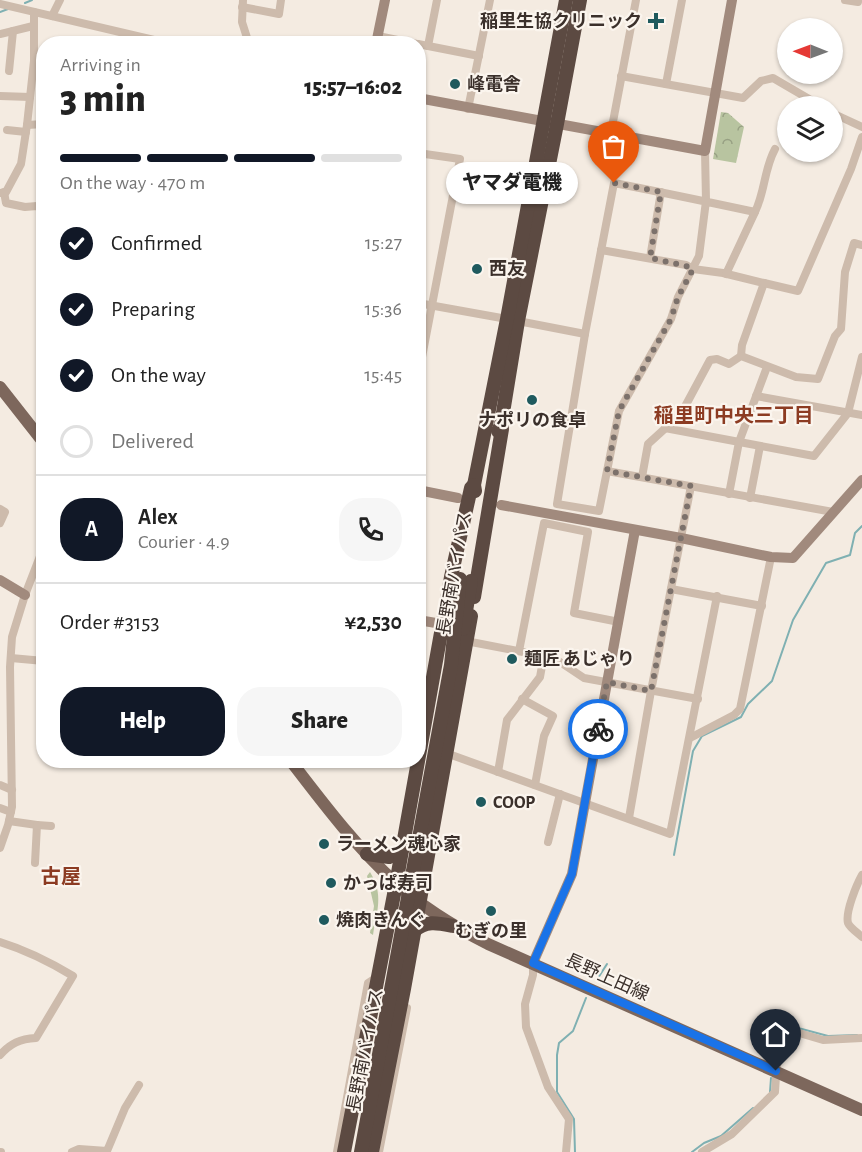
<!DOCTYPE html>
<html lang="en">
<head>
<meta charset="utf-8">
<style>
  body { margin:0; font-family:"Alegreya Sans","Noto Sans JP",sans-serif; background:#f6f6f6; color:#222; height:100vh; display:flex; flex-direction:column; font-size:22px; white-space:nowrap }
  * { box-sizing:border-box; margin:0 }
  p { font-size:20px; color:#767676 }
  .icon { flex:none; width:33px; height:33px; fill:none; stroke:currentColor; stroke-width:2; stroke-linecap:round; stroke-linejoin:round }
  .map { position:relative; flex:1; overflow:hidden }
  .panel { position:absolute; left:36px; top:36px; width:390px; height:732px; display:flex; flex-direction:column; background:#fff; border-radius:24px; box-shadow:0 2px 4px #0004 }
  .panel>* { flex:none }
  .needle { width:39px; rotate:271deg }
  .buttons { position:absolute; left:777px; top:18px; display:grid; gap:12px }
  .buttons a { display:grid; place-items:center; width:66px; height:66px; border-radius:50%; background:#fff; box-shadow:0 2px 4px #0004; font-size:30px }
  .pin { position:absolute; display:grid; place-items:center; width:51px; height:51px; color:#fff; margin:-62px -26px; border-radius:50% 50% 50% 0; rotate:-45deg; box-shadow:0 0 6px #0007 }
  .pin .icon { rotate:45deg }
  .courier { position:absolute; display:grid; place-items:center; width:60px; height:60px; margin:-30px; border:4px solid #1a73e8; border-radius:50%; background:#fff; color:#222; box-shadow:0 2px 8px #0007 }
  .bubble { position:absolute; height:42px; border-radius:21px; background:#fff; box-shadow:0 2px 4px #0004; font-size:20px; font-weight:800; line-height:42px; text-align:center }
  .head em { font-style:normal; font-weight:800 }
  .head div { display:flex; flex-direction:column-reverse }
  .head { display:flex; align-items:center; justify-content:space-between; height:102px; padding:0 24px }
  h1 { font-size:39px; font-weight:800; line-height:45px }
  .bar { display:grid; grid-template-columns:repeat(4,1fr); gap:9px 6px; align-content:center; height:72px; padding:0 24px }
  .bar i { height:8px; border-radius:4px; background:#e0e0e0 }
  .bar .active { background:#111827 }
  .bar p { grid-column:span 4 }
  .line { display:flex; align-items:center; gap:15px; padding:0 24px; border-top:2px solid #e0e0e0 }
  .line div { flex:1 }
  .round { display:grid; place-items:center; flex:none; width:63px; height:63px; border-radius:24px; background:#f6f6f6 }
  ol { padding:0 24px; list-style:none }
  li { display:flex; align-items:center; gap:18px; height:66px }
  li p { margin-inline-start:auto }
  li .icon { padding:6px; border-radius:50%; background:#111827; color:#fff; stroke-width:4 }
  li:last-child { color:#767676 }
  li i { width:33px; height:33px; border:3px solid #e0e0e0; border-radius:50% }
  .action { display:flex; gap:12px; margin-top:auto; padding:12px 24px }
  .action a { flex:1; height:69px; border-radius:24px; background:#111827; color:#fff; font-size:24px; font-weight:800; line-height:69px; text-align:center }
  .action a+a { background:#f6f6f6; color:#222 }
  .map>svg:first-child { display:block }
</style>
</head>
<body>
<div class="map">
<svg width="862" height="1152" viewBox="0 0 862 1152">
  <defs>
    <pattern id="forest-crowns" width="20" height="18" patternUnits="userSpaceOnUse" patternTransform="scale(1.5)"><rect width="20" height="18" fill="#b8c4a0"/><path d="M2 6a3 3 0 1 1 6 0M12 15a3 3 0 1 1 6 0" fill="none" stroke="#97a083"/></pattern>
  </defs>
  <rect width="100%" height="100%" fill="#f4ebe1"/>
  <path fill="#b8c4a0" d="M370,872C384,895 377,910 373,935L370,933L374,906L367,876Z"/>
  <path fill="url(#forest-crowns)" d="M721,112L728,113L744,127L736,163L713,159Z"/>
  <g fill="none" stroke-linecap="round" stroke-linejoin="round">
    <g stroke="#7fb0b2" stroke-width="2">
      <path d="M25,3L32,0"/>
      <path d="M0,12L8,9"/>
      <path d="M674,855L693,751L702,736L741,717L748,704L772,681L793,620L826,563L850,555L855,533L862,526"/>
      <path d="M598,978L607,964"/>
      <path d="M772,1063L780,1029L787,1025L828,1036L857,1035"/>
      <path d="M770,1092L771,1078"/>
      <path d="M575,1152L574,1119L557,1092V1055L559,1043L573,1031L586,998"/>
      <path d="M692,1152L704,1143L721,1136L753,1108"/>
    </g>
    <g stroke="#cdbbac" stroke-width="8">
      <path d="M243,0L242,22L249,44"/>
      <path d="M845,0L858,2V0"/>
      <path d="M0,4L171,44"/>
      <path d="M242,7L279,14L281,0"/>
      <path d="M52,16L60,0"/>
      <path d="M0,34L33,26"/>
      <path d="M378,36L417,44"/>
      <path d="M418,44L479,56"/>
      <path d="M428,46L437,0"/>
      <path d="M9,71L13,31"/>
      <path d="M621,76L743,98L761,81L773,78L821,106"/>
      <path d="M666,84L682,0"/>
      <path d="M0,96L30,97"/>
      <path d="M468,109L490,0"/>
      <path d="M418,110L421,99"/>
      <path d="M832,113L862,127"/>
      <path d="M27,125L44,124"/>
      <path d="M612,127L636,0"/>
      <path d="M7,130L26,132"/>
      <path d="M705,151L706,201L699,256L678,297L671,319L619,411L599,511L557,504L585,334L614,183C661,192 708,202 755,212C765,192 764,169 775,149"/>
      <path d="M418,153L460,159L418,378"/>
      <path d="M4,192L6,203L25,207L37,206L44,208"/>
      <path d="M0,193L6,192L21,164L27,125L34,61V12"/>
      <path d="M601,250L686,265L693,269L723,273L764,283L742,345L741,356"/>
      <path d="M650,258L661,192"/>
      <path d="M726,274L755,212"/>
      <path d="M764,283L798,291L851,169L862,137"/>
      <path d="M418,303L507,319"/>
      <path d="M518,321L585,334"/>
      <path d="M756,396L862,415"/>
      <path d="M665,428L814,456L848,413L862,357"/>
      <path d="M607,471L833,512"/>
      <path d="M642,477L648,444L681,414L710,360L717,359L729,364L741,356L796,377L818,379L835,336L841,329L845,272L854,243L862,245"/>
      <path d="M729,494L739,442L767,367"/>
      <path d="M750,498L760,446"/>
      <path d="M0,509L5,512L0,523"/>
      <path d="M671,589L762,606"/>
      <path d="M466,641L554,658L584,678L698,699"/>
      <path d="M519,651L544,523L588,532L574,613L619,622"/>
      <path d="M11,658L44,661"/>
      <path d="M522,699L553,716L544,736L535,785"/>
      <path d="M690,738L734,715L740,709L771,557"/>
      <path d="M446,753L670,834L717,596"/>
      <path d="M498,772L507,720L540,677L544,655"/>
      <path d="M0,785L12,790"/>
      <path d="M0,808L11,812"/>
      <path d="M629,818L651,691L691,486"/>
      <path d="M9,821L37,825L35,863"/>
      <path d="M37,825L51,826"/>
      <path d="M548,842L560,794"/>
      <path d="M0,848L8,825L12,807L10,667L12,637L25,595L44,546"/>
      <path d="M862,875C857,884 845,912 848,923C850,928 858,933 862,937"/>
      <path d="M0,942C26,950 50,962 73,976L36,1038C20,1039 11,1043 0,1055"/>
      <path d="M533,963V975L525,1004L526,1027L548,1087L569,1119L566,1152"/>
      <path d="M0,1152H1"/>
      <path d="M72,1152L79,1149L107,1151L125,1108L139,1085"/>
      <path d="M337,1152L368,983L377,977"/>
      <path d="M379,1152L407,1008"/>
      <path d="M702,1152L732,1134L775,1092C776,1076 777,1040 789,1030L823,1040L862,1038"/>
    </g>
    <g stroke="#a18a7d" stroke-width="10">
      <path d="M376,44L385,0"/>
      <path d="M418,98L705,151L732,0"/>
      <path d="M418,490L458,498"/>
      <path d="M501,505L681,538L771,557L793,558L862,480"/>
      <path d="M0,580L25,595"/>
      <path d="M418,620L442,624"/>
      <path d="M533,963L572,874L635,530"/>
    </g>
    <g stroke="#7d675c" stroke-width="12">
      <path d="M0,387L44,443"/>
      <path d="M290,760C323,803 356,847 396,883C423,908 455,927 488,944L862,1110"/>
    </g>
    <g stroke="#5c4a42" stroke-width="14">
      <path d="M498,431L501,425L518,321L557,124L580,0"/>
      <path d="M475,491L474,485L507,319L566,0"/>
      <path d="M474,597L502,429L501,425"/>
      <path d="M367,854L389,857L402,850"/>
      <path d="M414,931C426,920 438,923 453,926"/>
      <path d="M344,1152L396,884L451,577L471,488L474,485"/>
      <path d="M372,1152L404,989L471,616"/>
    </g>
    <g stroke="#5c4a42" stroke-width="14">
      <path d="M463,629L471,581"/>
      <path d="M361,1152L451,665L460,579"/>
    </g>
  </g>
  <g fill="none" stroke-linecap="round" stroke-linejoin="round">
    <path stroke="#7c716b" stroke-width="6" stroke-dasharray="0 10.8" d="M598,729L607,682L651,691L691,486L607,471L619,411L671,319L678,297L693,269L686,266L650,258L661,192L614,183"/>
    <path stroke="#1a73e8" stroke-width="8" d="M598,729L572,874L533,963L776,1071"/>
  </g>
  <g fill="#1f5a5e" stroke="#fbf5ee" stroke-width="2">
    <path d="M653 12h6v6h6v6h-6v6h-6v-6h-6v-6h6z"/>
    <circle cx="455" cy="84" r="6"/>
    <circle cx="477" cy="269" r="6"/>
    <circle cx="532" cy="400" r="6"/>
    <circle cx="512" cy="659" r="6"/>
    <circle cx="481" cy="802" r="6"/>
    <circle cx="324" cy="844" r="6"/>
    <circle cx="331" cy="883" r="6"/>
    <circle cx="491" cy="911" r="6"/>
    <circle cx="324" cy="920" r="6"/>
  </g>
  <g text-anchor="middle" stroke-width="4.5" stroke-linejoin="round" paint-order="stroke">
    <g font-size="18" font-weight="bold" fill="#3b302b" stroke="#fbf5ee" text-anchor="start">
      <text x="642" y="27" text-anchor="end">稲里生協クリニック</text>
      <text x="467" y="90">峰電舎</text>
      <text x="489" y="275">西友</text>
      <text x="532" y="426" text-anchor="middle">ナポリの食卓</text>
      <text x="524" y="665">麺匠 あじゃり</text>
      <text x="493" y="808">COOP</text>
      <text x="336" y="850">ラーメン魂心家</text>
      <text x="343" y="889">かっぱ寿司</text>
      <text x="336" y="926">焼肉きんぐ</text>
      <text x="491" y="937" text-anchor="middle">むぎの里</text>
    </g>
    <g font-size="18" fill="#3b302b" stroke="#fbf5ee">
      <text transform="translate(454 573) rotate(-80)" y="6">長野南バイパス</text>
      <text transform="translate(607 977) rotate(24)" y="6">長野上田線</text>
      <text transform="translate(365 1050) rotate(-79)" y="6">長野南バイパス</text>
    </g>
    <g font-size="20" font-weight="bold" fill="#8c3b22" stroke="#fbf5ee">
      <text x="734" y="422">稲里町中央三丁目</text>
      <text x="61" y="883">古屋</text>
    </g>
  </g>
</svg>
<div class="buttons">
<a><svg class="needle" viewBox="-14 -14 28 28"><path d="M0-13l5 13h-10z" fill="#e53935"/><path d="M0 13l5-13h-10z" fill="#767676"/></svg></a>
<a><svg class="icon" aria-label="layers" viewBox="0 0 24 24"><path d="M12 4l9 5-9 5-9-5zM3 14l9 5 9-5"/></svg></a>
</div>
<div class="pin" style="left:614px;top:183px;background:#ea580c"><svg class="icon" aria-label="bag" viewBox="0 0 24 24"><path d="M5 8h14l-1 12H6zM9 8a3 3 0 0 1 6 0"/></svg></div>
<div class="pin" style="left:776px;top:1071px;background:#1f2937"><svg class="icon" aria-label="home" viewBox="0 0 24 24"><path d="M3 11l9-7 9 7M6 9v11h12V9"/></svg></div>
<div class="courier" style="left:598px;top:729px"><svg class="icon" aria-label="bike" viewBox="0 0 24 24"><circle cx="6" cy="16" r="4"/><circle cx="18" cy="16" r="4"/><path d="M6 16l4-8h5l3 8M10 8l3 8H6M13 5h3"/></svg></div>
<div class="bubble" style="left:446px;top:162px;width:132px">ヤマダ電機</div>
<section class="panel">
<div class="head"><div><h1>3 min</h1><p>Arriving in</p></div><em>15:57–16:02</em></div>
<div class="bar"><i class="active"></i><i class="active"></i><i class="active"></i><i></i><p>On the way · 470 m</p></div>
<ol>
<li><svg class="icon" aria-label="check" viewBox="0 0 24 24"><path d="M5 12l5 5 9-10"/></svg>Confirmed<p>15:27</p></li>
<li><svg class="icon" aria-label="check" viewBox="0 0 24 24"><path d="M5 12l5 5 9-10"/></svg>Preparing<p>15:36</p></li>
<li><svg class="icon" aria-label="check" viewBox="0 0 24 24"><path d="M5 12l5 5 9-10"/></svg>On the way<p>15:45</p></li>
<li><i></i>Delivered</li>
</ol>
<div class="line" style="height:108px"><b class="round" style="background:#111827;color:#fff">A</b><div><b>Alex</b><p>Courier · 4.9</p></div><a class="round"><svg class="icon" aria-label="phone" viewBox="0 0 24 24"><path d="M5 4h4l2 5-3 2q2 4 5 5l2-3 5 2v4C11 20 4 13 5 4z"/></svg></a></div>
<div class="line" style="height:78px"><div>Order #3153</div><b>¥2,530</b></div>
<div class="action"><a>Help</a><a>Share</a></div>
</section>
</div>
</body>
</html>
